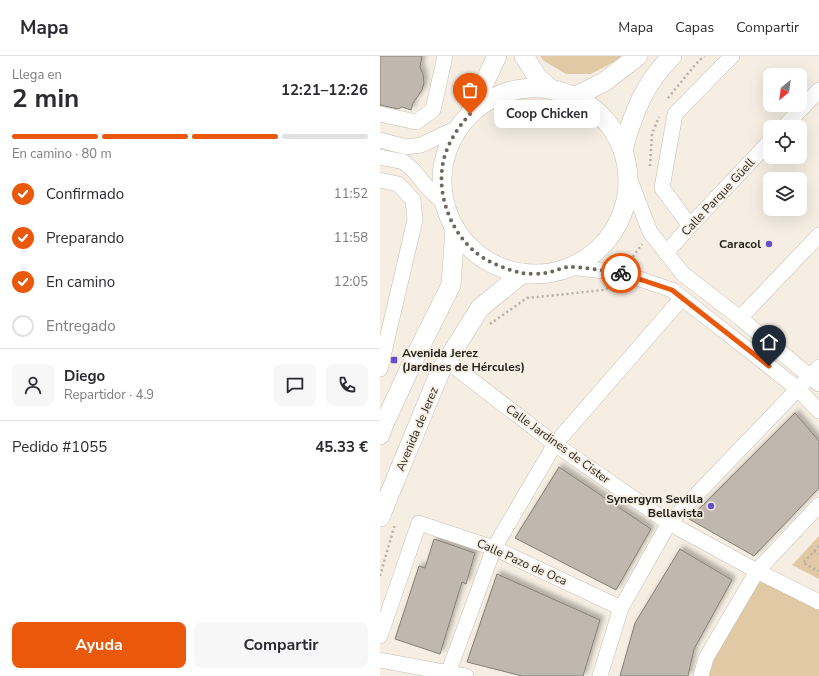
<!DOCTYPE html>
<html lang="es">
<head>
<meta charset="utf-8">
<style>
  body { margin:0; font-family:"Nunito Sans",sans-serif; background:#f7f7f7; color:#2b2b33; height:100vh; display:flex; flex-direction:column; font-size:15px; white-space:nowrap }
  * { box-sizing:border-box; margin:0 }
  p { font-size:13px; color:#7c7c81 }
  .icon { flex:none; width:22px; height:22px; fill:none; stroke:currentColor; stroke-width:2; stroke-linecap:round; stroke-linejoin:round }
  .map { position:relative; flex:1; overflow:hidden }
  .drawer { display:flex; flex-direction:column; background:#fff; width:380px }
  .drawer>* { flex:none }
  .needle { width:26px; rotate:209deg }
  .fabs { position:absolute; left:383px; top:12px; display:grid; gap:8px }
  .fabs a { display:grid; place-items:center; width:44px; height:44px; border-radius:8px; background:#fff; box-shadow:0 4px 16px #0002; font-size:20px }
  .pin { position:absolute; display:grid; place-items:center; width:34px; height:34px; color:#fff; margin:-41px -17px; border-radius:50% 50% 50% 0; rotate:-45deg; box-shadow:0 0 4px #0007 }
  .pin .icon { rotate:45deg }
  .courier { position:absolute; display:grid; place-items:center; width:40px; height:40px; margin:-20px; border:3px solid #ea580c; border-radius:50%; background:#fff; color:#222; box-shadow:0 1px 5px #0007 }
  .bubble { position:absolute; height:28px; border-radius:8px; background:#fff; box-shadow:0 4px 16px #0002; font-size:13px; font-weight:700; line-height:28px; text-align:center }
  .headline em { font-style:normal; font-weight:700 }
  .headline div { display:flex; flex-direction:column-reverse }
  .headline { display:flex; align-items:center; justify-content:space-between; height:68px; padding:0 12px }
  h1 { font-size:26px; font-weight:700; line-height:30px }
  .bar { display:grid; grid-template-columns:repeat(4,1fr); gap:6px 4px; align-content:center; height:48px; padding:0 12px }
  .bar i { height:5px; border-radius:3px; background:#e1e1e2 }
  .bar .active { background:#ea580c }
  .bar p { grid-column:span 4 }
  .line { display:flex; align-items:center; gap:10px; padding:0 12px; border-top:1px solid #e1e1e2 }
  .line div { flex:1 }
  .round { display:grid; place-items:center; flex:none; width:42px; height:42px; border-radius:8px; background:#f7f7f7 }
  ol { padding:0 12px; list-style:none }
  li { display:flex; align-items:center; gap:12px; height:44px }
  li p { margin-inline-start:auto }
  li .icon { padding:4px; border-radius:50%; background:#ea580c; color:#fff; stroke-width:4 }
  li:last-child { color:#7c7c81 }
  li i { width:22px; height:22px; border:2px solid #e1e1e2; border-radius:50% }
  .button { display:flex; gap:8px; margin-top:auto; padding:8px 12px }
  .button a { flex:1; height:46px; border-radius:8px; background:#ea580c; color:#fff; font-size:16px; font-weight:700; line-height:46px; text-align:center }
  .button a+a { background:#f7f7f7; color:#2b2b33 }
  header { display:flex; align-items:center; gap:24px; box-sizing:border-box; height:56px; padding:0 20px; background:#fff; border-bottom:1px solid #e1e1e2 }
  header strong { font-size:19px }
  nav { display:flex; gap:22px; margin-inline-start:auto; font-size:14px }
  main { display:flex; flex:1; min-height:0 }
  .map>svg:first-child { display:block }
</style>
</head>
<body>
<header>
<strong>Mapa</strong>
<nav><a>Mapa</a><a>Capas</a><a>Compartir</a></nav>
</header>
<main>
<section class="drawer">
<div class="headline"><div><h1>2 min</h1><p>Llega en</p></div><em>12:21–12:26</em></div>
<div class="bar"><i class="active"></i><i class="active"></i><i class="active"></i><i></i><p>En camino · 80 m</p></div>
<ol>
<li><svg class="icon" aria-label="check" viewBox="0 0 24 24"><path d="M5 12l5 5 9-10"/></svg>Confirmado<p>11:52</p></li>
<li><svg class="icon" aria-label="check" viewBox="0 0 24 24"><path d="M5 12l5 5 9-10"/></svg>Preparando<p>11:58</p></li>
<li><svg class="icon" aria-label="check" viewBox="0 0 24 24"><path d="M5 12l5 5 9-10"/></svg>En camino<p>12:05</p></li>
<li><i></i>Entregado</li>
</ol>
<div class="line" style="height:72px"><a class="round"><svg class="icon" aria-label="person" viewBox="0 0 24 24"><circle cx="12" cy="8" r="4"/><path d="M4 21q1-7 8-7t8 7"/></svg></a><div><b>Diego</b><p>Repartidor · 4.9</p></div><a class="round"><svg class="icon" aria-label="chat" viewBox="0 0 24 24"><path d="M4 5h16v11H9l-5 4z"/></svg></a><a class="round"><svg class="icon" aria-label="phone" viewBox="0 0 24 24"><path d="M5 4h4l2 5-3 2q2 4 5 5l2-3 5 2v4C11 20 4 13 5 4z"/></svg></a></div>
<div class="line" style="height:52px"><div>Pedido #1055</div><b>45.33 €</b></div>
<div class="button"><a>Ayuda</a><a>Compartir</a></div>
</section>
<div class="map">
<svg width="439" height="620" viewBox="0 0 439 620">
  <defs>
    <filter id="shadow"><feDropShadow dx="3.5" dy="-3.5" stdDeviation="2" flood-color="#0004"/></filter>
  </defs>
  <rect width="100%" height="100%" fill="#f6eee3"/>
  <g fill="#e2c9a5">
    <path d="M160,0H245L211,18H186L164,5Z"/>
    <path d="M439,480V523L412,509Z"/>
    <path d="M377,515L439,546V620H321Z"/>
  </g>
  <g fill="#c0b8ae" stroke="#857e74" filter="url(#shadow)">
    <path d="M0,0H42L40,11L43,18L44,27L42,34L33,47L31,54L22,51L18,53L0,49Z"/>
    <path d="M415,357L439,385V432L374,500L309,463Z"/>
    <path d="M179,411L271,473L236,534L135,482Z"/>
    <path d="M54,483L95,497L86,528L82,526L60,598L15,583L39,510L45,512Z"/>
    <path d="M300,493L352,524L314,593L308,620H240L255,567Z"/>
    <path d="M117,518L220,564L203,620H142L87,606Z"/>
  </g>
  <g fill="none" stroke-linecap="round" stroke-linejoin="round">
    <g stroke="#c5bdb2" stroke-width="16">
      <g id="minor">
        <path d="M0,58L36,66L53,54L65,0"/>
        <path d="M404,71L439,34"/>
        <path d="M0,84L26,91L41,89L79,71"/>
        <path d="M0,101L24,106L34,115L47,131L65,148"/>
        <path d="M248,119L270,176L303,218L360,262L439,328"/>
        <path d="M0,124L18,128L33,144L35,164L0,313"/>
        <path d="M310,170L282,132L295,58L352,0"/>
        <path d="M286,197L310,170L390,85"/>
        <path d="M189,211L242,217L292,234L418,333L439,355"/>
        <path d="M360,262L439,179"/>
        <path d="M67,305L175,388L289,467L377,515L439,546"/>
        <path d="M0,580L39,467L114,492L241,552"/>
        <path d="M0,604L86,620"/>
        <path d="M67,620L114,492L175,388L302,242"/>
        <path d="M220,620L241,552L289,467L439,311"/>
        <path d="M321,620L326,602L377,515L439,449"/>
      </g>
    </g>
    <g stroke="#c5bdb2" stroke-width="20">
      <g id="major">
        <path d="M144,0L158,22L172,34"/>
        <circle cx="155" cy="125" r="93"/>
        <path d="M194,41L224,26L258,0"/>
        <path d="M91,55L117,0"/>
        <path d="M243,94C253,57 264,28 292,0"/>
        <path d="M0,379L4,368L35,301L71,229L75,173"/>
        <path d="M0,461L60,316L100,252L143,217"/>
      </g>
    </g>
    <g stroke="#b5afa6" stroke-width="2.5" stroke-dasharray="2 3" stroke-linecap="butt">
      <path d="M288,42L315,9L324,0"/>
      <path d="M270,110L272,78L279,61"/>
      <path d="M250,205L262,188"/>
      <path d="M110,268L147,242L224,234L232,230"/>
      <path d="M439,490L423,507L439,515"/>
      <path d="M434,495L439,498"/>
      <path d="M0,520L15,468"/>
    </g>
    <use href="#minor" stroke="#fff" stroke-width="15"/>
    <use href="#major" stroke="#fff" stroke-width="19"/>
  </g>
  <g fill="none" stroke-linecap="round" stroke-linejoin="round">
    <path stroke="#6c6761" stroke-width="4" stroke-dasharray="0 7.2" d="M90,58C80,69 71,82 66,96C54,129 67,171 93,194C106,206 125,213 142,217C149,218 159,218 166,217C174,216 182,211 190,211C204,211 226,215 241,217"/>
    <path stroke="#ea580c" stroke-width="5" d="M241,217L292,234L389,310"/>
  </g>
  <g fill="#6650c9" stroke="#f6eee3" stroke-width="1.5">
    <circle cx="389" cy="188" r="4"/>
    <rect x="10" y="300" width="8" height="8" rx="2"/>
    <circle cx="331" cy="450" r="4"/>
  </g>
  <g text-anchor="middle" stroke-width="3.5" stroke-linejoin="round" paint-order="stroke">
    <g font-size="12" fill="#221f1b" stroke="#f6eee3">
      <text transform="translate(338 141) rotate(-47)" y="4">Calle Parque Güell</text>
      <text transform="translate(37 373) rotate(-67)" y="4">Avenida de Jerez</text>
      <text transform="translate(178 388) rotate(36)" y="4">Calle Jardines de Cister</text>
      <text transform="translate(142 506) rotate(24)" y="4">Calle Pazo de Oca</text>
    </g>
    <g font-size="12" font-weight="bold" fill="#221f1b" stroke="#f6eee3" text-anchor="end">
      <text x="381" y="192">Caracol</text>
      <text x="22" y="301" text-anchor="start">Avenida Jerez<tspan x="22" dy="14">(Jardines de Hércules)</tspan></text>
      <text x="323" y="447">Synergym Sevilla<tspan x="323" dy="14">Bellavista</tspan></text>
    </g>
  </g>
</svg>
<div class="fabs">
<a><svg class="needle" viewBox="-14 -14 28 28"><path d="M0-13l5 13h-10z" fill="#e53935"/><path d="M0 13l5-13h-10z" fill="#7c7c81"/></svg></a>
<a><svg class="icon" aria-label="locate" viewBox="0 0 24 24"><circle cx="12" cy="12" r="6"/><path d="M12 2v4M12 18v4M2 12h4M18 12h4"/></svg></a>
<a><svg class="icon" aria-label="layers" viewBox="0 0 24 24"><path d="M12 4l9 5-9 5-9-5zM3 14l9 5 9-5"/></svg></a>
</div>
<div class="pin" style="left:90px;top:58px;background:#ea580c"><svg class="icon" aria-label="bag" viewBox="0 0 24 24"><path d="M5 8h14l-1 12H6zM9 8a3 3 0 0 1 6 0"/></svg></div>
<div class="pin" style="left:389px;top:310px;background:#1f2937"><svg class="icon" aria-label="home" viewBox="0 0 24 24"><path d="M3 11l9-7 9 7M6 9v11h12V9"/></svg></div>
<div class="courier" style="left:241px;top:217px"><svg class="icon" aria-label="bike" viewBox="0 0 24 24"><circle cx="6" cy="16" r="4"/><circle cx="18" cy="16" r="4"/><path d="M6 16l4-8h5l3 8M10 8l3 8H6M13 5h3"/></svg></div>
<div class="bubble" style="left:114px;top:44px;width:106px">Coop Chicken</div>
</div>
</main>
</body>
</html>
